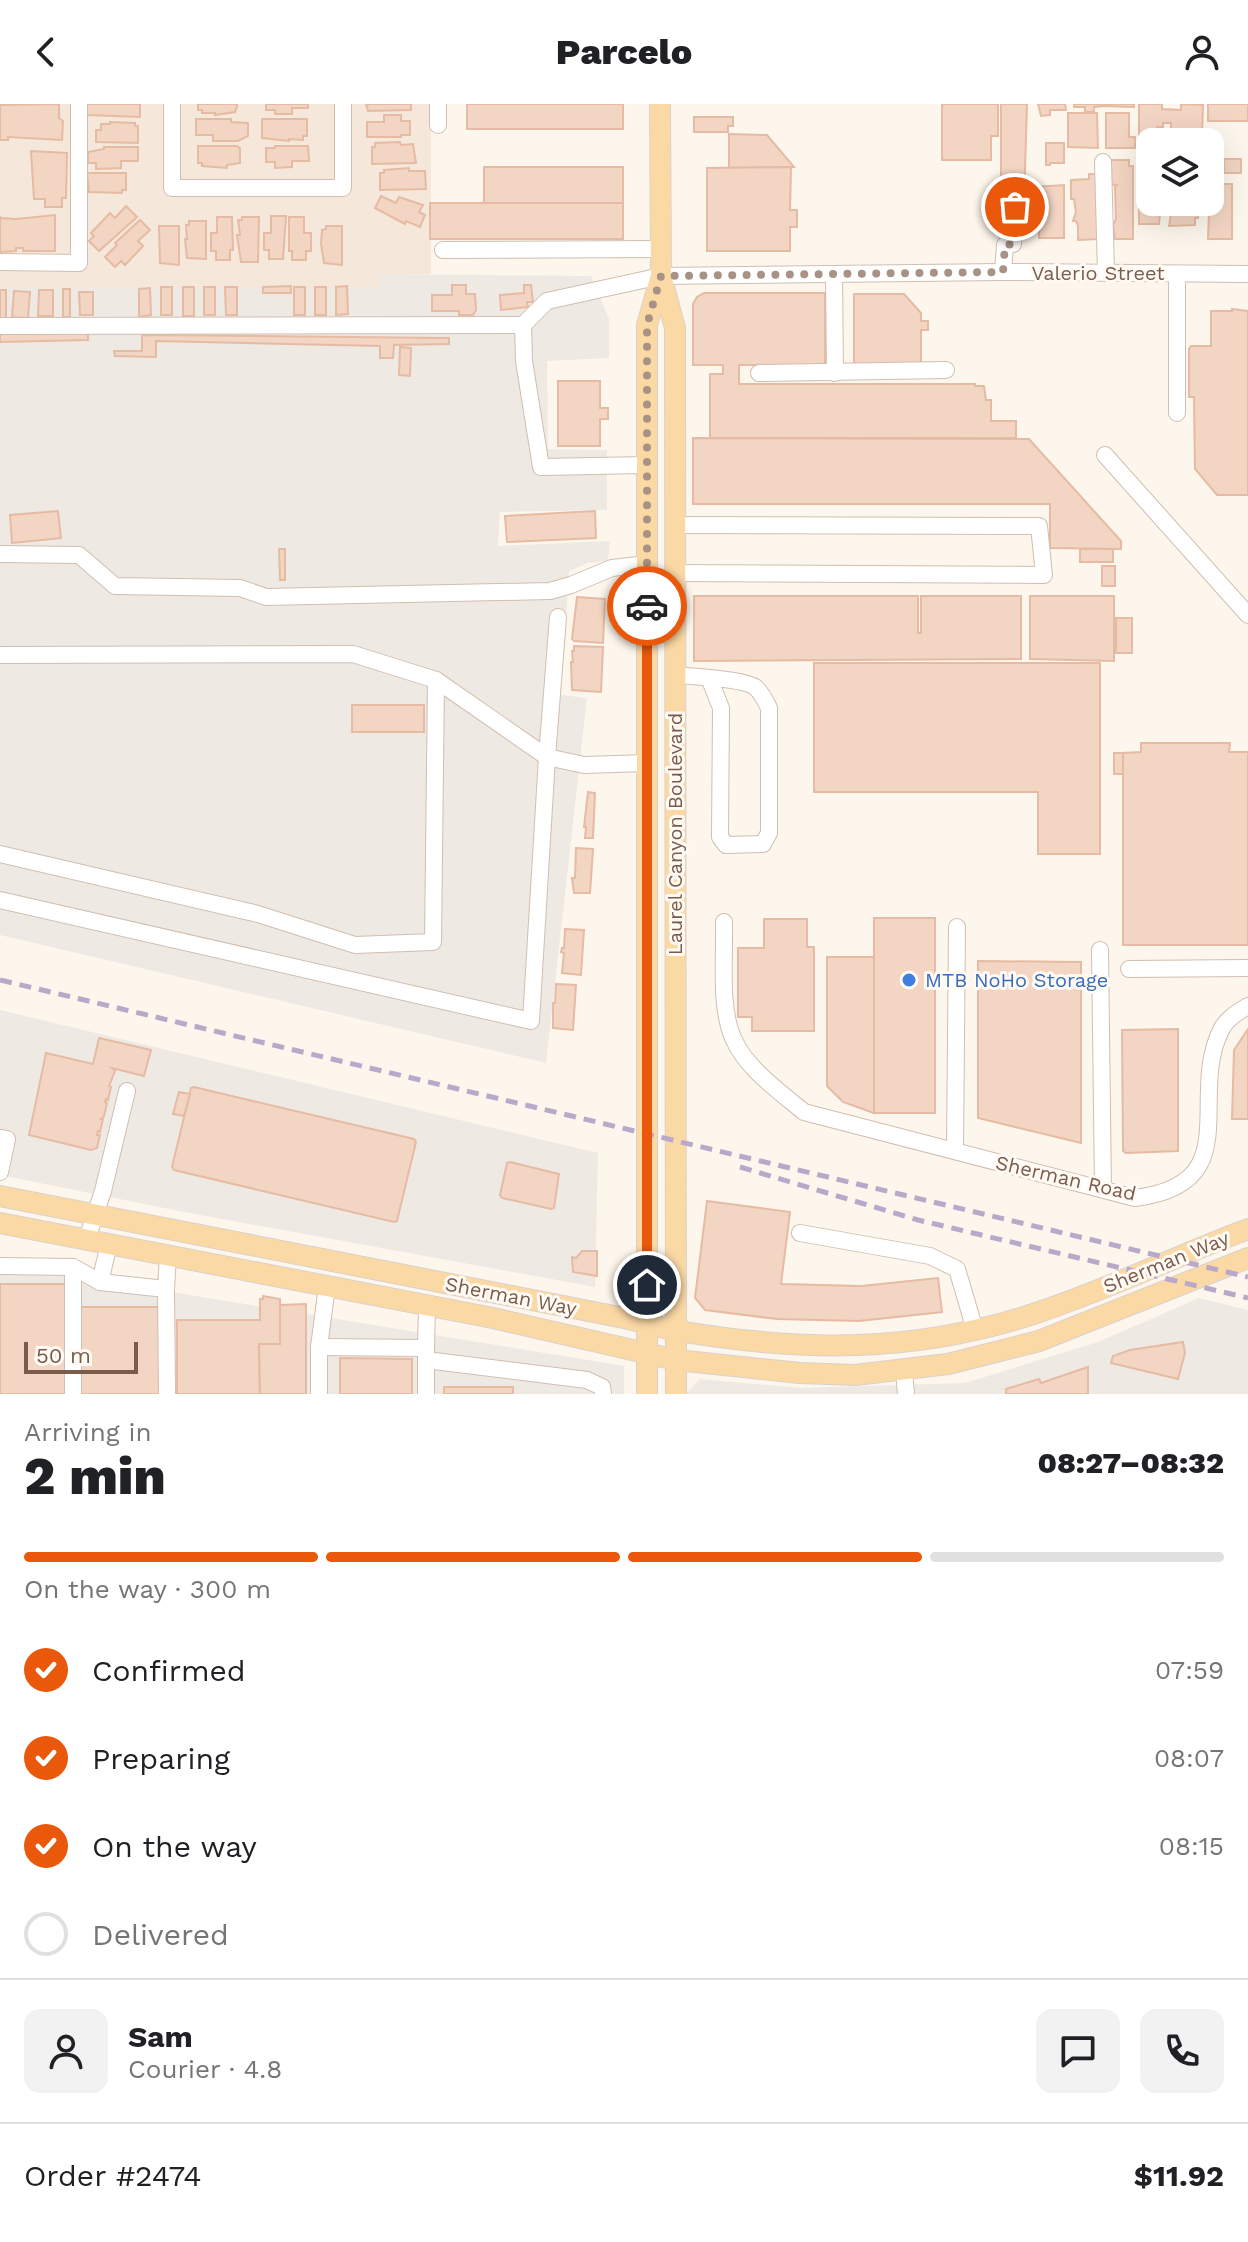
<!DOCTYPE html>
<html lang="en">
<head>
<meta charset="utf-8">
<style>
  body { margin:0; font-family:"Work Sans",sans-serif; background:#f2f2f2; color:#202124; height:100vh; display:flex; flex-direction:column; font-size:30px; white-space:nowrap }
  * { box-sizing:border-box; margin:0 }
  p { font-size:26px; color:#757577 }
  .icon { flex:none; width:44px; height:44px; fill:none; stroke:currentColor; stroke-width:2; stroke-linecap:round; stroke-linejoin:round }
  .map { position:relative; height:1290px; overflow:hidden }
  .side { display:flex; flex-direction:column; background:#fff; flex:1 }
  .side>* { flex:none }
  .buttons { position:absolute; left:1136px; top:24px; display:grid; gap:16px }
  .buttons a { display:grid; place-items:center; width:88px; height:88px; border-radius:16px; background:#fff; box-shadow:0 8px 32px #0002; font-size:40px }
  .scale { position:absolute; left:24px; bottom:20px; width:114px; box-sizing:border-box; padding-left:8px; border:4px solid #7a5c4d; border-top:0; font-size:22px; line-height:28px; white-space:nowrap; color:#7a5c4d; -webkit-text-stroke:6px #fffaf3; paint-order:stroke }
  .pin { position:absolute; display:grid; place-items:center; width:68px; height:68px; color:#fff; margin:-34px; border:4px solid #fff; border-radius:50%; box-shadow:0 2px 8px #0007 }
  .courier { position:absolute; display:grid; place-items:center; width:80px; height:80px; margin:-40px; border:6px solid #ea580c; border-radius:50%; background:#fff; color:#222; box-shadow:0 2px 10px #0007 }
  .headline em { font-style:normal; font-weight:800 }
  .headline div { display:flex; flex-direction:column-reverse }
  .headline { display:flex; align-items:center; justify-content:space-between; height:136px; padding:0 24px }
  h1 { font-size:52px; font-weight:800; line-height:60px }
  .bar { display:grid; grid-template-columns:repeat(4,1fr); gap:12px 8px; align-content:center; height:96px; padding:0 24px }
  .bar i { height:10px; border-radius:6px; background:#e0e0e0 }
  .bar .selected { background:#ea580c }
  .bar p { grid-column:span 4 }
  .line { display:flex; align-items:center; gap:20px; padding:0 24px; border-top:2px solid #e0e0e0 }
  .line div { flex:1 }
  .round { display:grid; place-items:center; flex:none; width:84px; height:84px; border-radius:16px; background:#f2f2f2 }
  ol { padding:0 24px; list-style:none }
  li { display:flex; align-items:center; gap:24px; height:88px }
  li p { margin-inline-start:auto }
  li .icon { padding:8px; border-radius:50%; background:#ea580c; color:#fff; stroke-width:4 }
  li:last-child { color:#757577 }
  li i { width:44px; height:44px; border:4px solid #e0e0e0; border-radius:50% }
  header { display:flex; justify-content:space-between; align-items:center; height:104px; padding:0 24px; background:#fff; font-size:36px; font-weight:800 }
  .map>svg:first-child { display:block }
</style>
</head>
<body>
<header><svg class="icon" aria-label="back" viewBox="0 0 24 24"><path d="M15 5l-7 7 7 7"/></svg>Parcelo<svg class="icon" aria-label="person" viewBox="0 0 24 24"><circle cx="12" cy="8" r="4"/><path d="M4 21q1-7 8-7t8 7"/></svg></header>
<div class="map">
<svg width="1248" height="1290" viewBox="0 0 1248 1290">
  <rect width="100%" height="100%" fill="#fdf6ec"/>
  <path fill="#f5e8da" d="M0,0H431V170H380V184H0Z"/>
  <g fill="#efe9e4">
    <path d="M380,170L591,172L609,215V254L547,257L548,345L607,346V406L500,408L498,442L610,437L608,457L588,459L569,467L561,591L587,594L546,959L0,831V184H379Z"/>
    <path d="M0,906L598,1049L595,1183L184,1108L0,1071Z"/>
    <path d="M0,1160L624,1262V1290H0Z"/>
    <path d="M1199,1194L1248,1206V1290H686L700,1275L800,1284L965,1279L1098,1238Z"/>
  </g>
  <g fill="#f3d5c3" stroke="#e6bba3" stroke-width="2">
    <path d="M59,0V14L63,17L62,36L8,33V36H0V1Z"/>
    <path d="M87,0H140V13L87,11Z"/>
    <path d="M198,0H237V2L235,8L215,11V9H202V6H198Z"/>
    <path d="M266,0H308V4H292V10H275V6H266Z"/>
    <path d="M366,0H411V6L368,7Z"/>
    <rect x="467" y="0" width="156" height="25"/>
    <path d="M942,0H998V32H991V56H942Z"/>
    <path d="M1001,0H1027L1024,98H1001Z"/>
    <path d="M1038,0H1065L1066,6H1050V11L1041,12Z"/>
    <path d="M1074,0H1134V3L1104,2L1094,3V8H1085V3H1074Z"/>
    <path d="M1139,0H1162V5L1181,6V0L1203,1L1202,30L1171,29V19H1163V23H1157V38H1150V51H1139Z"/>
    <rect x="1208" y="0" width="40" height="17"/>
    <path d="M1068,9H1097L1098,44L1068,43Z"/>
    <path d="M1106,9H1129V33H1135V44H1106Z"/>
    <path d="M384,11H401V17H410V31H401V33H367V18H384Z"/>
    <path d="M694,13H733V22H728V28H694Z"/>
    <path d="M196,15H231V18L248,19V32L238,37H213V31H196Z"/>
    <path d="M262,15H307V32H303V36L289,35V37L262,34Z"/>
    <path d="M110,18L135,19V22H138V39L96,38V26H101V20H110Z"/>
    <path d="M729,30L767,31L794,63L729,64Z"/>
    <path d="M400,38L401,41L413,40L416,59L372,60V43H375V39Z"/>
    <path d="M1046,39H1064V59H1050V61H1046Z"/>
    <path d="M198,42H237L240,44V59L227,61V64L202,62V59H198Z"/>
    <path d="M275,42H308L309,57H292V63L275,64V58H266V44H275Z"/>
    <path d="M104,43H138V57H121V64L96,65V59H88V48L104,45Z"/>
    <path d="M31,47L67,49L66,94H62V103H45V95H34Z"/>
    <rect x="1224" y="55" width="17" height="14"/>
    <path d="M1109,56H1129V62H1133V135H1115L1113,121L1116,115L1115,83L1117,81L1107,80Z"/>
    <rect x="484" y="63" width="139" height="36"/>
    <path d="M791,63L790,106H797V123H790V147H707V64Z"/>
    <path d="M409,64V67H425L426,85L380,86V69H384V66Z"/>
    <path d="M1139,67H1150V98H1164L1161,100L1159,120H1139V103H1142L1145,76H1139Z"/>
    <path d="M87,69H126V86H122V89L89,88Z"/>
    <path d="M1089,70H1099L1096,104L1099,135L1078,136V122L1076,117H1073L1076,108L1074,95H1071V76L1089,75Z"/>
    <path d="M1210,80H1232V135H1208Z"/>
    <path d="M1064,81V134H1039V100H1036L1034,97V83Z"/>
    <path d="M381,92L396,99L399,93L423,101L419,108L425,111L420,123L406,117L405,120L375,104Z"/>
    <path d="M1173,98H1198V114H1195V121L1169,122Z"/>
    <rect x="430" y="99" width="193" height="36"/>
    <path d="M126,102L137,113L99,147L89,137L94,132L91,129L110,109L115,114Z"/>
    <path d="M55,111V147H23V144H16V147L0,148V112L1,114L16,115Z"/>
    <path d="M271,112H286L283,155H269V146H264V129H271Z"/>
    <path d="M217,113H232L233,146H230V156H216V147H211V129H217Z"/>
    <path d="M242,113H259L258,158H241L237,131H240L238,116H242Z"/>
    <path d="M289,113H304V129H311V147H306V156H292V147H289Z"/>
    <path d="M140,116L150,126L138,137L143,142L125,161L121,157L115,163L105,153L117,141L115,139Z"/>
    <path d="M189,117H206V155L187,154L185,135H187L186,121H189Z"/>
    <path d="M159,122H179V161L160,159Z"/>
    <path d="M326,122H342V161L324,159L321,140L322,126L326,125Z"/>
    <path d="M452,181H466V190H475L476,206L473,211H459V207H432V191H452Z"/>
    <path d="M524,181H531L533,198H527L528,203L501,206L500,191L524,189Z"/>
    <path d="M291,182V189H263V183Z"/>
    <path d="M347,182L348,210L336,211V183Z"/>
    <rect x="161" y="183" width="11" height="28"/>
    <rect x="183" y="183" width="11" height="29"/>
    <rect x="204" y="183" width="11" height="28"/>
    <path d="M225,183H237V211H226Z"/>
    <rect x="294" y="183" width="11" height="28"/>
    <rect x="315" y="183" width="11" height="28"/>
    <path d="M150,184L151,211L139,213V185Z"/>
    <rect x="63" y="185" width="7" height="28"/>
    <rect x="0" y="186" width="6" height="28"/>
    <path d="M39,186H53V212H38Z"/>
    <path d="M14,187L30,188L28,214L12,213Z"/>
    <path d="M79,188H93V211H80Z"/>
    <path d="M704,189H825V261H739V280H975V282H984L986,296H991V317H1016V334H710V270H723V261H693V200L697,193Z"/>
    <path d="M854,190H904L921,209V217H928V226H921V261H854Z"/>
    <path d="M1232,205L1248,207V391H1217L1195,365L1194,293H1189V245L1191,242H1211V207H1232Z"/>
    <path d="M88,229V236L0,238V230Z"/>
    <path d="M142,231L449,234V240L394,241L393,254H380V242L156,237V253L115,252L114,247H142Z"/>
    <path d="M400,243L411,244L410,272L399,271Z"/>
    <path d="M558,277H600V304H608V315H600V342H558Z"/>
    <path d="M693,334L1029,335L1121,437V445L1050,444V400H693Z"/>
    <path d="M58,407L61,434L12,439L10,411Z"/>
    <path d="M595,407L596,434L507,438L505,412Z"/>
    <path d="M279,445H285V476H280Z"/>
    <rect x="1080" y="445" width="33" height="13"/>
    <rect x="1102" y="462" width="13" height="20"/>
    <path d="M694,492H918V529H921V492H1021V555L694,557Z"/>
    <path d="M1030,492H1114V557L1030,555Z"/>
    <path d="M577,493L605,495L603,539L574,537L572,535Z"/>
    <rect x="1116" y="514" width="16" height="35"/>
    <path d="M574,542L603,543L601,588L572,586L571,558H573L572,547H574Z"/>
    <path d="M814,559H1100V750H1038V688H814Z"/>
    <rect x="352" y="601" width="72" height="27"/>
    <path d="M1141,639H1230L1229,648H1248V841H1123V649L1141,648Z"/>
    <rect x="1114" y="649" width="9" height="21"/>
    <path d="M588,688L595,689L593,734H585L586,723H584Z"/>
    <path d="M576,744L593,745L590,789H574L572,774H575Z"/>
    <rect x="874" y="814" width="61" height="195"/>
    <path d="M764,815H807V843H814V927H752V913H738V844H764Z"/>
    <path d="M565,825L584,826L581,871L562,869L564,849L561,848L562,844H564Z"/>
    <path d="M827,853H874V1009L843,998L827,982Z"/>
    <path d="M978,857L1081,858V1039L978,1014Z"/>
    <path d="M556,880L576,881L573,926L553,924V899H555Z"/>
    <path d="M1178,925V1047L1126,1049L1123,1047L1122,926Z"/>
    <path d="M1248,925V1015H1232L1234,946Z"/>
    <path d="M99,934L151,946L144,972L112,964L115,967L109,982L111,983L108,996L106,995L105,998L107,999L104,1012L101,1015H103L100,1028L98,1027L97,1031H100L97,1044L91,1046L29,1031L46,949L93,960Z"/>
    <path d="M194,983L414,1035L416,1038L397,1117L394,1118L174,1066L172,1063L191,984Z"/>
    <path d="M179,988L190,990L184,1012L173,1010Z"/>
    <path d="M510,1058L559,1070L554,1104L551,1105L502,1094L500,1091L507,1059Z"/>
    <path d="M707,1097L790,1108L781,1180L861,1182L938,1174L942,1208L859,1217L777,1215L705,1206L695,1194Z"/>
    <path d="M582,1147H597V1172L573,1168L572,1153L576,1154Z"/>
    <rect x="0" y="1180" width="66" height="110"/>
    <path d="M263,1192L280,1195V1240H259L260,1290H177V1216H260V1195H263Z"/>
    <path d="M306,1200V1290H260L259,1240H280V1201Z"/>
    <rect x="80" y="1203" width="83" height="87"/>
    <path d="M1183,1238L1185,1249L1178,1275L1111,1259L1113,1252L1130,1246Z"/>
    <path d="M340,1254L412,1255V1290H340Z"/>
    <path d="M1088,1263V1290H1006V1285L1039,1275L1041,1279Z"/>
    <rect x="444" y="1283" width="69" height="7"/>
  </g>
  <g fill="none" stroke-linecap="round" stroke-linejoin="round">
    <g stroke="#d1beb0" stroke-width="18">
      <g id="minor">
        <path d="M172,0V84H343V0"/>
        <path d="M438,0V21"/>
        <path d="M1103,58L1106,169"/>
        <path d="M443,146L660,145"/>
        <path d="M0,158L79,159V0"/>
        <path d="M1003,168L1005,141L1013,140L1015,103"/>
        <path d="M834,170L835,269"/>
        <path d="M523,221L524,257L541,363L647,361"/>
        <path d="M0,222L523,221L547,197L661,172L1003,168L1248,170"/>
        <path d="M759,269L946,266"/>
        <path d="M1177,309V170"/>
        <path d="M1105,351L1248,511"/>
        <path d="M0,450L79,451L115,482L240,484L266,493L550,487L571,481L612,464L647,460"/>
        <path d="M673,469L1044,471L1039,422L674,421"/>
        <path d="M0,551L353,550L436,576L547,653L558,513"/>
        <path d="M674,571C690,572 744,575 755,583C762,589 765,596 769,604V729L763,740L726,741L720,733L721,604L709,574"/>
        <path d="M0,750L258,810L355,841L433,838L436,576"/>
        <path d="M0,796L531,917L547,653L584,661L647,659"/>
        <path d="M724,818C725,853 719,905 734,936C746,964 781,989 804,1008L1135,1094C1248,1080 1187,994 1221,926C1226,915 1238,908 1248,902"/>
        <path d="M1100,846L1103,1085"/>
        <path d="M1129,865L1248,864"/>
        <path d="M0,1034L7,1035L0,1068"/>
        <path d="M955,1047L957,823"/>
        <path d="M800,1129L930,1152L957,1165L975,1226"/>
        <path d="M87,1135L103,1087L127,987"/>
        <path d="M0,1162L73,1163L100,1178L166,1185L168,1152"/>
        <path d="M100,1178L109,1140"/>
        <path d="M166,1185L167,1290"/>
        <path d="M319,1243L426,1244L427,1201"/>
        <path d="M426,1246V1290"/>
        <path d="M426,1256L587,1276L602,1283L603,1290"/>
        <path d="M904,1267L906,1290"/>
        <path d="M73,1290V1163"/>
        <path d="M319,1290V1243L327,1182"/>
      </g>
    </g>
    <g stroke="#dad1cd" stroke-width="22">
      <g id="major">
        <path d="M660,0L661,172L675,224L676,1290"/>
        <path d="M0,1092L614,1212C636,1216 657,1223 679,1227C802,1248 914,1249 1033,1210C1107,1186 1176,1152 1248,1125"/>
        <path d="M0,1119L493,1214L676,1256L800,1269L855,1271L948,1260L1039,1237L1248,1154"/>
        <path d="M647,1290V221L661,172"/>
      </g>
    </g>
    <use href="#minor" stroke="#fff" stroke-width="16"/>
    <use href="#major" stroke="#fbd9a5" stroke-width="20"/>
    <g stroke="#b9a8c9" stroke-width="5" stroke-dasharray="12 8" stroke-linecap="butt">
      <path d="M0,876L1248,1173"/>
      <path d="M740,1063L918,1116L1248,1194"/>
    </g>
  </g>
  <g fill="none" stroke-linecap="round" stroke-linejoin="round">
    <path stroke="#a89285" stroke-width="8" stroke-dasharray="0 14.4" d="M647,502V221L661,172L1003,168L1005,141L1013,140L1015,103"/>
    <path stroke="#ea580c" stroke-width="10" d="M647,502V1181"/>
  </g>
  <circle fill="#3f7fe0" stroke="#fffaf3" stroke-width="3" cx="909" cy="876" r="8"/>
  <g text-anchor="middle" stroke-width="6" stroke-linejoin="round" paint-order="stroke">
    <g font-size="20" fill="#7a5c4d" stroke="#fffaf3">
      <text x="1098" y="176">Valerio Street</text>
      <text transform="translate(675 730) rotate(-90)" y="7">Laurel Canyon Boulevard</text>
      <text transform="translate(1066 1074) rotate(13)" y="7">Sherman Road</text>
      <text transform="translate(1166 1158) rotate(-22)" y="7">Sherman Way</text>
      <text transform="translate(511 1192) rotate(11)" y="7">Sherman Way</text>
    </g>
    <g font-size="20" fill="#366cbe" stroke="#fffaf3" text-anchor="start">
      <text x="925" y="883">MTB NoHo Storage</text>
    </g>
  </g>
</svg>
<div class="buttons">
<a><svg class="icon" aria-label="layers" viewBox="0 0 24 24"><path d="M12 4l9 5-9 5-9-5zM3 14l9 5 9-5"/></svg></a>
</div>
<div class="scale">50 m</div>
<div class="pin" style="left:1015px;top:103px;background:#ea580c"><svg class="icon" aria-label="bag" viewBox="0 0 24 24"><path d="M5 8h14l-1 12H6zM9 8a3 3 0 0 1 6 0"/></svg></div>
<div class="pin" style="left:647px;top:1181px;background:#1f2937"><svg class="icon" aria-label="home" viewBox="0 0 24 24"><path d="M3 11l9-7 9 7M6 9v11h12V9"/></svg></div>
<div class="courier" style="left:647px;top:502px"><svg class="icon" aria-label="car" viewBox="0 0 24 24"><path d="M5 17H2v-5l4-1 3-4h7l3 4 3 1v5h-3M9 17h6M6 11h13"/><circle cx="7" cy="17" r="2"/><circle cx="17" cy="17" r="2"/></svg></div>
</div>
<section class="side">
<div class="headline"><div><h1>2 min</h1><p>Arriving in</p></div><em>08:27–08:32</em></div>
<div class="bar"><i class="selected"></i><i class="selected"></i><i class="selected"></i><i></i><p>On the way · 300 m</p></div>
<ol>
<li><svg class="icon" aria-label="check" viewBox="0 0 24 24"><path d="M5 12l5 5 9-10"/></svg>Confirmed<p>07:59</p></li>
<li><svg class="icon" aria-label="check" viewBox="0 0 24 24"><path d="M5 12l5 5 9-10"/></svg>Preparing<p>08:07</p></li>
<li><svg class="icon" aria-label="check" viewBox="0 0 24 24"><path d="M5 12l5 5 9-10"/></svg>On the way<p>08:15</p></li>
<li><i></i>Delivered</li>
</ol>
<div class="line" style="height:144px"><a class="round"><svg class="icon" aria-label="person" viewBox="0 0 24 24"><circle cx="12" cy="8" r="4"/><path d="M4 21q1-7 8-7t8 7"/></svg></a><div><b>Sam</b><p>Courier · 4.8</p></div><a class="round"><svg class="icon" aria-label="chat" viewBox="0 0 24 24"><path d="M4 5h16v11H9l-5 4z"/></svg></a><a class="round"><svg class="icon" aria-label="phone" viewBox="0 0 24 24"><path d="M5 4h4l2 5-3 2q2 4 5 5l2-3 5 2v4C11 20 4 13 5 4z"/></svg></a></div>
<div class="line" style="height:104px"><div>Order #2474</div><b>$11.92</b></div>
</section>
</body>
</html>
